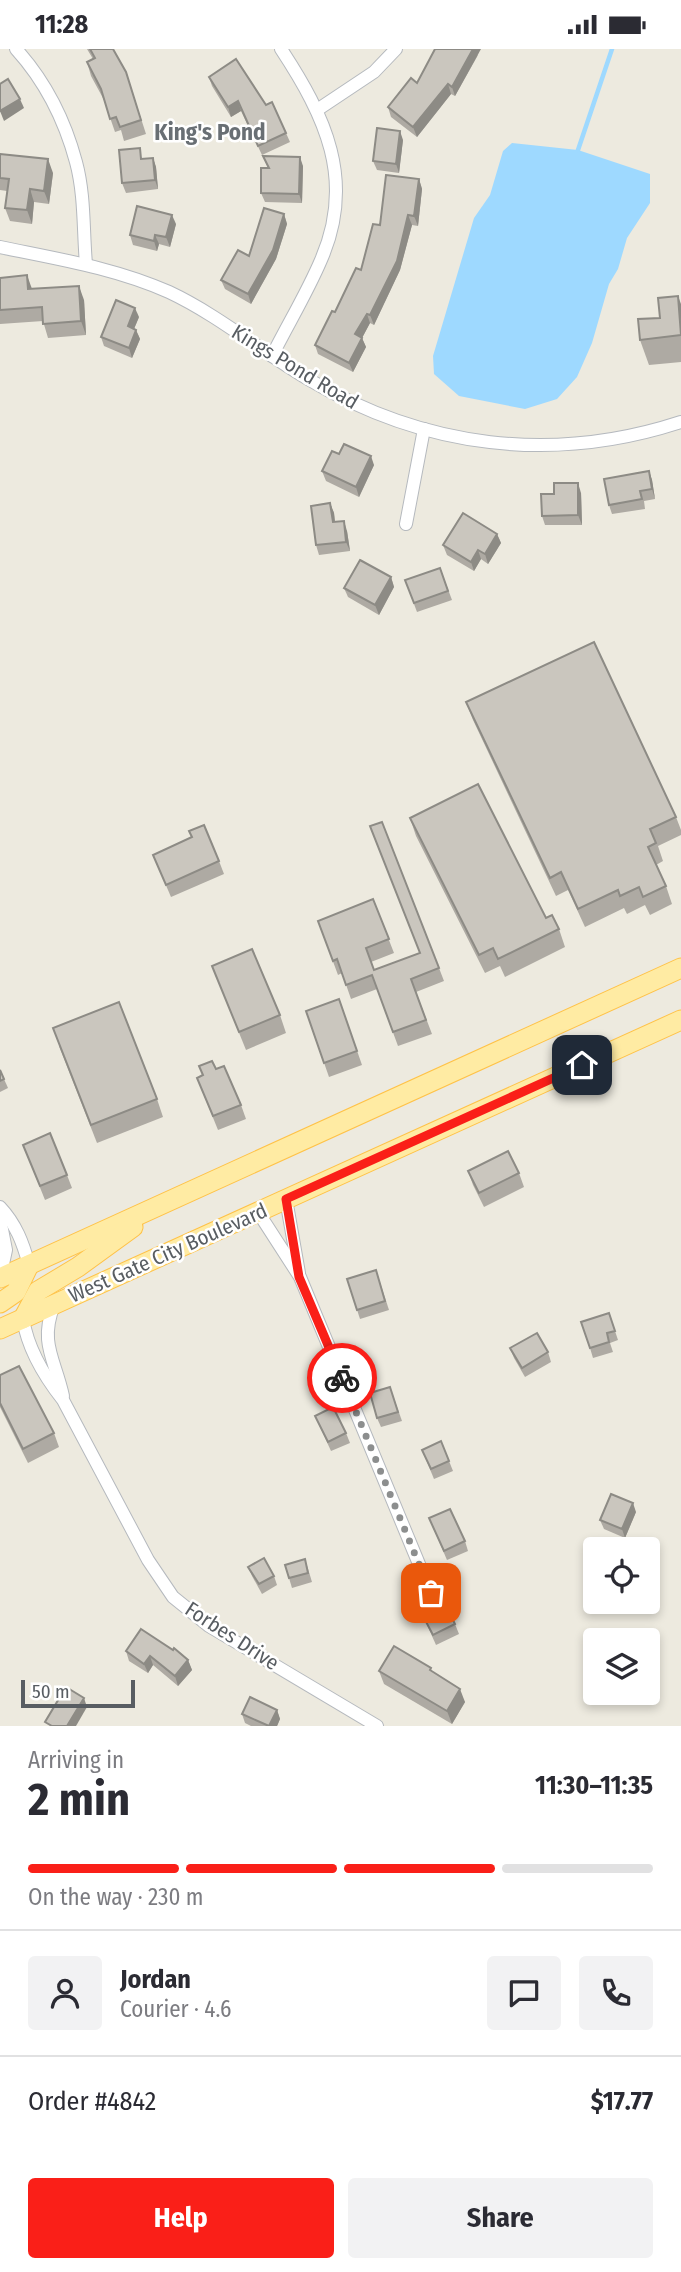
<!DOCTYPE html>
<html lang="en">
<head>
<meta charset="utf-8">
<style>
  body { margin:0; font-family:"Fira Sans Condensed",sans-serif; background:#f2f2f3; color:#2b2b33; height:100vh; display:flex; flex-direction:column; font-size:26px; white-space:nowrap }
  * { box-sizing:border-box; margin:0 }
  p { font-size:23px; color:#7c7c81 }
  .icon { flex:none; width:38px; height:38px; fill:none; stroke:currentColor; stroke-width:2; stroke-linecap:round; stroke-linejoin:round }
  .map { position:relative; height:1677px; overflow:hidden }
  .panel { display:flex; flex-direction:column; background:#fff; flex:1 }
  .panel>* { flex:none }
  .tools { position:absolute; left:583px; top:1488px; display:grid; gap:14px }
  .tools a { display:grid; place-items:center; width:77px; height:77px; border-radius:7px; background:#fff; box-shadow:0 4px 10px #0003; font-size:35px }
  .scale { position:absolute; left:21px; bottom:18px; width:114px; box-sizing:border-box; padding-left:7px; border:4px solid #585d62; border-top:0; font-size:19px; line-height:24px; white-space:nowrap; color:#585d62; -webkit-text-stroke:5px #fff; paint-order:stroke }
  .pin { position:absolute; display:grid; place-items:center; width:60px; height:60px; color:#fff; margin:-30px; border-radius:14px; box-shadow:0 4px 10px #0006 }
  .courier { position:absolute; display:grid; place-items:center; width:70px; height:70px; margin:-35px; border:5px solid #fa1f18; border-radius:50%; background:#fff; color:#222; box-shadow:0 2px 9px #0007 }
  .summary em { font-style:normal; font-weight:700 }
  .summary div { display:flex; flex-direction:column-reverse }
  .summary { display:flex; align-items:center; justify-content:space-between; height:119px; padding:0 28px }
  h1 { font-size:46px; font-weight:700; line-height:52px }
  .bar { display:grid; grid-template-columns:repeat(4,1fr); gap:10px 7px; align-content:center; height:84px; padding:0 28px }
  .bar i { height:9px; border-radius:5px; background:#e1e1e2 }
  .bar .selected { background:#fa1f18 }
  .bar p { grid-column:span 4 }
  .line { display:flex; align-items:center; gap:18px; padding:0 28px; border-top:2px solid #e1e1e2 }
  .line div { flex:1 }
  .round { display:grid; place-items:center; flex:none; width:74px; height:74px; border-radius:7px; background:#f2f2f3 }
  .primary-button { display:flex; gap:14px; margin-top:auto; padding:14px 28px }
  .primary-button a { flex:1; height:80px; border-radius:7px; background:#fa1f18; color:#fff; font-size:28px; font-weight:700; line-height:80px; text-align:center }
  .primary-button a+a { background:#f2f2f3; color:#2b2b33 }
  .status { display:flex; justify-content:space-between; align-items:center; height:49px; padding:0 35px; background:#fff; direction:ltr }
  .status svg { height:19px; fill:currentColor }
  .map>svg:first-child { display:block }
</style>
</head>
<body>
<div class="status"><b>11:28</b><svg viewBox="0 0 49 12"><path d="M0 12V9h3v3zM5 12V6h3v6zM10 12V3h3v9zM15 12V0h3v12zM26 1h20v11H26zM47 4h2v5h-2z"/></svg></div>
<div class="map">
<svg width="681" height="1677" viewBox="0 0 681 1677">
  <rect width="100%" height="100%" fill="#edeadf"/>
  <path fill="#9ed9ff" d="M512,94L578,101L650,125V154L627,189L618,220L609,235L592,294L577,328L557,350L525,360L459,347L434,325L433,307L474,169L490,146L503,102Z"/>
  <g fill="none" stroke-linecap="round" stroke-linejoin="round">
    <path stroke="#9ed9ff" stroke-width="4.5" d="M578,101L612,0"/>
    <g stroke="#b5b9be" stroke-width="14">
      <g id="street">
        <path d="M16,0C45,32 65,72 76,113C85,146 83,182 86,215"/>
        <path d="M317,61L374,23L396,0"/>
        <path d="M0,198C58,210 115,219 169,243C218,266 262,303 308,330C424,399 553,415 681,373"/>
        <path d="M272,307C288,275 307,244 321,211C356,131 325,67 281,0"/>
        <path d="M406,475L424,380"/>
        <path d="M286,1150L299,1224"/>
        <path d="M0,1158C16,1175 23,1194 29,1216"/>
        <path d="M258,1163L300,1228L431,1544"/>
        <path d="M0,1170L6,1201L0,1229"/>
        <path d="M54,1256C39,1294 55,1310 63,1347"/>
        <path d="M23,1270C28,1301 44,1327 63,1351L148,1511L173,1548L209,1577L377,1677"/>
      </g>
    </g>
    <g stroke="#ffc247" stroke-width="21">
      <g id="primary">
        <path d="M0,1229L681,919"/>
        <path d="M0,1254L16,1243L29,1216"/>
        <path d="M23,1270L38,1242L78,1218L133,1178"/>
        <path d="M0,1280L681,971"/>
      </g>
    </g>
    <use href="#street" stroke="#fff" stroke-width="12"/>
    <use href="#primary" stroke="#ffeba3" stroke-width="19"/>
  </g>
  <g fill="#aeaaa3">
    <path d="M87,0H113L126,23L146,85L124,92L121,81L115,83L104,51L91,27L87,13L93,10Z"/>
    <path d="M478,6L455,47L451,45L417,88L391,68L388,58L417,34Z"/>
    <path d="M209,28L266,56L286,84L290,93L262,106L241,62L231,68L212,37Z"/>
    <path d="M403,91L399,124L377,121L373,112Z"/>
    <path d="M0,105L53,124L49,155L34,153L32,175L10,172L5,159L7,142L0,141Z"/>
    <path d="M263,107L303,117L302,154L265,153L261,144L268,119Z"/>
    <path d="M153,109L156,118L158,140L126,144L122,134L144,110Z"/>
    <path d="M419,130L422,140L418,177L412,176L400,221L374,276L370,274L362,289L366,298L353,323L318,305L315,296L361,221L380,176Z"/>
    <path d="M284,165L287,175L276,210L251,255L225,240L221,231L249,207Z"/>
    <path d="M176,175L170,198L159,195L157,202L133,196L130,186Z"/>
    <path d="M0,229L32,240L84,251L86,286L48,289L43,272L0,275Z"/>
    <path d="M681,255V313L649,316L640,291L660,269Z"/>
    <path d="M139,268L134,280L136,281L140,290L132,309L104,297L101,288Z"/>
    <path d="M339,405L374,416L359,448L326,432L322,422Z"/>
    <path d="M649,422L652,431L655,450L644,452L645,460L612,465L609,456Z"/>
    <path d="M581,444L582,476H545L542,467Z"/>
    <path d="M330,454L334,464L335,473L347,482L350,502L319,506L316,496Z"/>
    <path d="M497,485L501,494L488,515L481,510L474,522L447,506L443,496Z"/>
    <path d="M440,519L452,551L417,563L405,531Z"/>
    <path d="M391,528L394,538L379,566L348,548L344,539Z"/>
    <path d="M466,653L676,768L681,781V786L658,797L663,812L656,816L666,837L672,855L650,866L645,856L627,865L624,859L585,878L568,841L556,847L473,671Z"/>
    <path d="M410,769L546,869L559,880L565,898L505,928L500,917L485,924L416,787Z"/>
    <path d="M153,806L219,812L224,825L171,848Z"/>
    <path d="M373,850L394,904L371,913L374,921L439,919L444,932L416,943L432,985L398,997L377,940L351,950L342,924L338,926L318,872Z"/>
    <path d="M212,917L280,966L286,984L246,1001Z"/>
    <path d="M339,950L362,1016L329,1028L306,962Z"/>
    <path d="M59,997L157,1050L163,1068L97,1094Z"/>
    <path d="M0,1021L8,1039L0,1043Z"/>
    <path d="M197,1029L241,1056L246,1070L218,1081Z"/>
    <path d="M23,1096L67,1126L72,1139L45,1151Z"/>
    <path d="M468,1122L519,1124L524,1138L484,1158L473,1136Z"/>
    <path d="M376,1221L389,1261L360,1270L347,1230Z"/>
    <path d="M609,1264L618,1291L610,1294L613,1303L593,1309L590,1299Z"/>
    <path d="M510,1299L548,1303L551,1313L525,1328L514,1309Z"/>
    <path d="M0,1326L54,1384L59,1398L28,1414L0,1358Z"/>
    <path d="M390,1338L402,1372L381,1378L377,1369Z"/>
    <path d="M315,1367L346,1384L350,1394L331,1402Z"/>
    <path d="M422,1401L449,1412L453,1422L434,1430Z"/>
    <path d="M636,1463L625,1489L604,1480L600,1471Z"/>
    <path d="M429,1469L465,1492L468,1502L447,1511Z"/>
    <path d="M305,1510L312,1533L292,1539L289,1529Z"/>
    <path d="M248,1518L274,1527L277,1536L262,1545L252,1527Z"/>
    <path d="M424,1569L455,1575L459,1585L436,1596Z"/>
    <path d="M173,1601L188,1611L192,1621L178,1637L153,1616L148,1624L129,1612L126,1602Z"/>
    <path d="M379,1622L432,1623L465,1653L452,1675L384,1635Z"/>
    <path d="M277,1661L280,1670L277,1677H251L245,1674L242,1665Z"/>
  </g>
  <g fill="#8d8b85">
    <path d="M473,0H481L455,47L452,38Z"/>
    <path d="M448,35L451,45L417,88L413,78Z"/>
    <path d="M20,50L24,59L4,72L0,62Z"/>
    <path d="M238,52L241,62L231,68L228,58Z"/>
    <path d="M400,82L403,91L399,124L396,115Z"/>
    <path d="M300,108L303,117L302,154L299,145Z"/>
    <path d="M153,109L156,118L158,140L155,131Z"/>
    <path d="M48,110L53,124L49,155L44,142Z"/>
    <path d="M419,130L422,140L418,177L414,167Z"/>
    <path d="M30,140L34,153L32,175L27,161Z"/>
    <path d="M284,165L287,175L276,210L251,255L248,245Z"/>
    <path d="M172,166L176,175L170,198L166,188Z"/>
    <path d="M408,166L412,176L400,221L374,276L370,266Z"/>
    <path d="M155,186L159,195L157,202L154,192Z"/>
    <path d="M27,226L32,240H28Z"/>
    <path d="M79,237L84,251L86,286L81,272Z"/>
    <path d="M678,247L681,255V278Z"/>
    <path d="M135,259L139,268L131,287L128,277Z"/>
    <path d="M367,265L370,274L362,289L366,298L353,323L349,314L355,285Z"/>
    <path d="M136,281L140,290L132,309L129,299Z"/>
    <path d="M371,407L374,416L359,448L356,438Z"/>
    <path d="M649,422L652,431L655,450L652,440Z"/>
    <path d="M578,434L581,444L582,476L578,466Z"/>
    <path d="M330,454L334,464L336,483L333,473Z"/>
    <path d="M344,472L347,482L350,502L346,493Z"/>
    <path d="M497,485L501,494L488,515L485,505Z"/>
    <path d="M478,501L481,510L474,522L471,513Z"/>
    <path d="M391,528L394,538L379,566L375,556Z"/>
    <path d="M633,1454L636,1463L625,1489L622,1480Z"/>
    <path d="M150,1607L153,1616L148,1624L144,1615Z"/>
    <path d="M188,1611L192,1621L178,1637L175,1627Z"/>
    <path d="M460,1640L465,1653L452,1675L447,1662Z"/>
    <path d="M84,1649L87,1658L76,1677H67Z"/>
    <path d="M277,1661L280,1670L277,1677H269Z"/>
  </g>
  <g fill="#cac6be" stroke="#8d8b85" stroke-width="2">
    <path d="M90,0H113L126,23L141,71L120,78L116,68L110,70L101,40L87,13L95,9Z"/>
    <path d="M435,0H473L452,38L448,35L413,78L388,58L411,29L417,34Z"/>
    <path d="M236,10L266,56L272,53L286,84L258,97L238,52L228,58L209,28Z"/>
    <path d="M8,30L20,50L0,62V35Z"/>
    <path d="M377,79L400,82L396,115L373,112Z"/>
    <path d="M140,99L141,110L153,109L155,131L122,134L119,101Z"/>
    <path d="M0,105L48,110L44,142L30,140L27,161L5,159L9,130L0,129Z"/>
    <path d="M263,107L300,108L299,145L261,144V119H269Z"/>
    <path d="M386,126L419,130L414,167L408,166L397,212L370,266L367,265L355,285L362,289L349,314L315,296L332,262L335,263L356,219L361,221L373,175L380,176Z"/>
    <path d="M137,157L172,166L166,188L155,186L154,192L130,186Z"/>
    <path d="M264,159L284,165L273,201L248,245L221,231L238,201L249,207Z"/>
    <path d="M27,226L28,240L79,237L81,272L43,275L42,258L0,261V229Z"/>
    <path d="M678,247L681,286L640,291L638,270L660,269L658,249Z"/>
    <path d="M116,251L135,259L128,277L136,281L129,299L101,288Z"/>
    <path d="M344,395L371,407L356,438L322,422L332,402L339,405Z"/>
    <path d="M649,422L652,440L640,442L642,450L609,456L604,430Z"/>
    <path d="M554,434H578V466L542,467L541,445H554Z"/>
    <path d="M330,454L333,473L344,472L346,493L316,496L311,457Z"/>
    <path d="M463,464L497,485L485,505L478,501L471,513L443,496Z"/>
    <path d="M360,511L391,528L375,556L344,539Z"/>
    <path d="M440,519L448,542L414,554L405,531Z"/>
    <path d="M594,593L676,768L650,780L656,794L648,798L666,837L643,848L639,838L620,847L618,841L578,860L561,823L550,829L466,653Z"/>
    <path d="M478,735L546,869L552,866L559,880L498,910L493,899L479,906L410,769Z"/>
    <path d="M382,773L439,919L411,930L426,971L393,983L372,926L346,936L337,910L333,912L318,872L373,850L389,890L366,899L374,921L420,904L370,777Z"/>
    <path d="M204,776L219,812L166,836L153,806L192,788L189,782Z"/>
    <path d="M252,900L280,966L239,983L212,917Z"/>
    <path d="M339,950L357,1002L324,1014L306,962Z"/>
    <path d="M119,953L157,1050L91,1076L53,979Z"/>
    <path d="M212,1012L216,1020L224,1017L241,1056L213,1067L197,1029L203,1026L199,1017Z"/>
    <path d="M0,1021L4,1030L0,1032Z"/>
    <path d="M50,1084L67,1126L40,1137L23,1096Z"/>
    <path d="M508,1102L519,1124L479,1144L468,1122Z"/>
    <path d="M376,1221L385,1252L357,1261L347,1230Z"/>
    <path d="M609,1264L615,1282L607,1284L609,1293L590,1299L581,1273Z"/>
    <path d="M537,1284L548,1303L522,1319L510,1299Z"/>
    <path d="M19,1317L54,1384L23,1400L0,1354V1326Z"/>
    <path d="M390,1338L398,1363L377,1369L370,1344Z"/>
    <path d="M333,1358L346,1384L328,1393L315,1367Z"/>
    <path d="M441,1392L449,1412L431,1420L422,1401Z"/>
    <path d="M611,1445L633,1454L622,1480L600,1471Z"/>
    <path d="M450,1460L465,1492L444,1502L429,1469Z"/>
    <path d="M264,1509L274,1527L259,1535L248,1518Z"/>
    <path d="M305,1510L308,1524L289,1529L285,1516Z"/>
    <path d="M446,1557L455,1575L433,1586L424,1569Z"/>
    <path d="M141,1580L173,1601L174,1599L188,1611L175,1627L150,1607L144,1615L126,1602Z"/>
    <path d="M394,1597L431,1619L430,1621L460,1640L447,1662L379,1622Z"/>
    <path d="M66,1638L84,1649L67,1677H52L45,1673Z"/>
    <path d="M250,1648L277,1661L269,1677L242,1665Z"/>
  </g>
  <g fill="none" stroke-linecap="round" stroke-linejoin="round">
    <path stroke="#8c8e8e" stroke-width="7" stroke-dasharray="0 12.6" d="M342,1329L431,1544"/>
    <path stroke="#fa1f18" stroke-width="9" d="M342,1329L299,1228L286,1150L582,1016"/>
  </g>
  <g text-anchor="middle" stroke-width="5" stroke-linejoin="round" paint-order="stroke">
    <g font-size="21" fill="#585d62" stroke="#fff">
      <text transform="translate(295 318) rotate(31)" y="7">Kings Pond Road</text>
      <text transform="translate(168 1204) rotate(-24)" y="7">West Gate City Boulevard</text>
      <text transform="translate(232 1587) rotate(33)" y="7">Forbes Drive</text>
    </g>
    <g font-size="23" font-weight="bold" fill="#696f74" stroke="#fff">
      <text x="210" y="91">King's Pond</text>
    </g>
  </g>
</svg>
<div class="tools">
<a><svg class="icon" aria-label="locate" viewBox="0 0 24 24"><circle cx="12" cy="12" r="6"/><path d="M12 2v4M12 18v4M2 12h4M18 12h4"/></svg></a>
<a><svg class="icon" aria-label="layers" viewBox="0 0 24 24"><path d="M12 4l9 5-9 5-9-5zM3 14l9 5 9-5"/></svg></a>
</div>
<div class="scale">50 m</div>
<div class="pin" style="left:431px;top:1544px;background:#ea580c"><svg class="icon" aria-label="bag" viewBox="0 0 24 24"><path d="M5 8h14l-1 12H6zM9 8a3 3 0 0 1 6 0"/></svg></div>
<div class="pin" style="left:582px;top:1016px;background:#1f2937"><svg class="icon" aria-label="home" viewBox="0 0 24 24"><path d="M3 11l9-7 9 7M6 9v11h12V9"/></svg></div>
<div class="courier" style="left:342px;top:1329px"><svg class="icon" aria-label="bike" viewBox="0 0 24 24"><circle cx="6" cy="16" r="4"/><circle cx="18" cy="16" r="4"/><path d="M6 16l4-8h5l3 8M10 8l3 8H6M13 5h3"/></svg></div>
</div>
<section class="panel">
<div class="summary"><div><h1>2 min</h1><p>Arriving in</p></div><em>11:30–11:35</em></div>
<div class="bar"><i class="selected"></i><i class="selected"></i><i class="selected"></i><i></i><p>On the way · 230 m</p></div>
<div class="line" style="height:126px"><a class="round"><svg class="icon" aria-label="person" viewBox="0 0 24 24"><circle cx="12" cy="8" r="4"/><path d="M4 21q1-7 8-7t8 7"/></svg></a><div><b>Jordan</b><p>Courier · 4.6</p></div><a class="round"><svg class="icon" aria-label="chat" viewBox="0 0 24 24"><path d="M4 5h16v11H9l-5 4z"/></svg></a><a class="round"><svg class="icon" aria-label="phone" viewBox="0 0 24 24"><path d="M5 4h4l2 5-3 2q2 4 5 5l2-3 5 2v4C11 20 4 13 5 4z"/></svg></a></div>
<div class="line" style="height:91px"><div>Order #4842</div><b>$17.77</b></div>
<div class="primary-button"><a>Help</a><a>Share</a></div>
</section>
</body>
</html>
